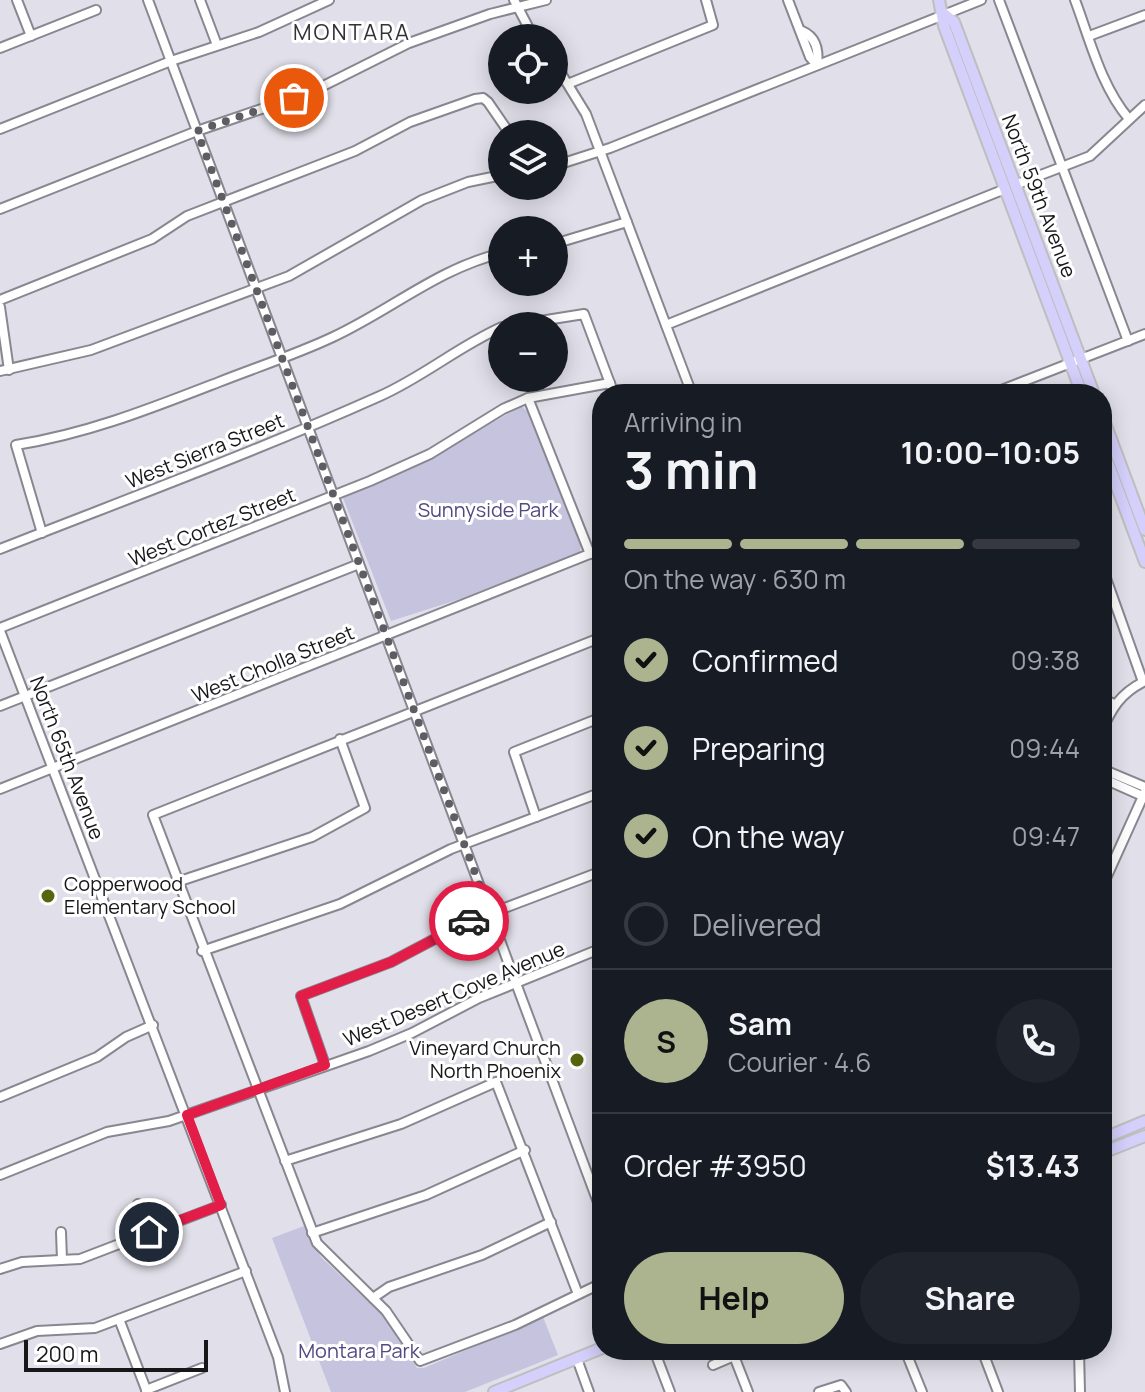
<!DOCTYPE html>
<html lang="en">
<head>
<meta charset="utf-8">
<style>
  body { margin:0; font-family:Manrope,sans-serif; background:#20242c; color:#f1f3f6; height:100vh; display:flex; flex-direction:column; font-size:30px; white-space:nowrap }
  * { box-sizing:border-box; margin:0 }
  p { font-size:26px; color:#9ea1a6 }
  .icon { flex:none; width:44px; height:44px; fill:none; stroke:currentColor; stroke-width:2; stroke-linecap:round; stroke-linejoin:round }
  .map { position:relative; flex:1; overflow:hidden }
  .sheet { position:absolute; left:592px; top:384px; width:520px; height:976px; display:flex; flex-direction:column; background:#171b24; border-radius:32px; box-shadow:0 4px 20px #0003 }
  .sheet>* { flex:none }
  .fabs { position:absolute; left:488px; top:24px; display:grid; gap:16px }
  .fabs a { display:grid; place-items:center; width:80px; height:80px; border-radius:50%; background:#171b24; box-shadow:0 4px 20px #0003; font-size:40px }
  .scale { position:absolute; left:24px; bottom:20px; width:184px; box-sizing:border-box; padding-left:8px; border:4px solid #17171a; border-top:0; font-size:22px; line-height:28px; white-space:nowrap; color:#17171a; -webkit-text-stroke:6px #fff; paint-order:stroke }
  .pin { position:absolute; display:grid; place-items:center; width:68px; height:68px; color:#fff; margin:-34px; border:4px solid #fff; border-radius:50%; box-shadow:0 2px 8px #0007 }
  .courier { position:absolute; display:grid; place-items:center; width:80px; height:80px; margin:-40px; border:6px solid #e11d48; border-radius:50%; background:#fff; color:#222; box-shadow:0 2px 10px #0007 }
  .summary em { font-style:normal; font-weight:700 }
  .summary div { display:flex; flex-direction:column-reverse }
  .summary { display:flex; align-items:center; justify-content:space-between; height:136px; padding:0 32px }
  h1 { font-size:52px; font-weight:700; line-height:60px }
  .bar { display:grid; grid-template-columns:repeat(4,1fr); gap:12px 8px; align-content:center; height:96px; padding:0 32px }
  .bar i { height:10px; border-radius:6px; background:#363941 }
  .bar .active { background:#abb48e }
  .bar p { grid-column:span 4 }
  .line { display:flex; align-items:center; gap:20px; padding:0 32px; border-top:2px solid #363941 }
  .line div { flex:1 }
  .round { display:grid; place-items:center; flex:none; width:84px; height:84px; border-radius:42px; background:#20242c }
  ol { padding:0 32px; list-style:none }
  li { display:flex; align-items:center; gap:24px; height:88px }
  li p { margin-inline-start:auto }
  li .icon { padding:8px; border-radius:50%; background:#abb48e; color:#111; stroke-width:4 }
  li:last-child { color:#9ea1a6 }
  li i { width:44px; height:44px; border:4px solid #363941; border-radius:50% }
  .action { display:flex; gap:16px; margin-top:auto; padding:16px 32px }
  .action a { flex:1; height:92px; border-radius:48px; background:#abb48e; color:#111; font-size:32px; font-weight:700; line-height:92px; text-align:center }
  .action a+a { background:#20242c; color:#f1f3f6 }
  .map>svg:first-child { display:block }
</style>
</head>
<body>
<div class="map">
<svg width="1145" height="1392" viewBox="0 0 1145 1392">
  <rect width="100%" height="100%" fill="#e1e0ea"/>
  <g fill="#c5c3de">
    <path d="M521,406L528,412L581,546L580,552L463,598L391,621L343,498L423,463Z"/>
    <path d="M304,1226L321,1257L384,1317L417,1368H424L543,1317L558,1355L465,1392H331L272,1238Z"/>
  </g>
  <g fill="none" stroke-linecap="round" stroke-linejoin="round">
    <g stroke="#888790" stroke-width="12">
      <g id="minor">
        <path d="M17,0L31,36"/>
        <path d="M148,0L602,1213"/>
        <path d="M200,0L217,45"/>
        <path d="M514,0L534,38"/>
        <path d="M788,0L810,57L817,65"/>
        <path d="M999,0L1128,341"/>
        <path d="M1075,0C1090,40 1101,86 1129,119"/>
        <path d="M802,31C816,37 819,50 817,65"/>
        <path d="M1089,36L1145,15"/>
        <path d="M0,48L96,10"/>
        <path d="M554,62L586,114L692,394"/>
        <path d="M570,83L713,25L706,0"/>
        <path d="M0,129L171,61L259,32L329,0"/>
        <path d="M554,166L610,148L981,0"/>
        <path d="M1015,185L1090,156L1145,105"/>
        <path d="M0,209L197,131L311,92L409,43L490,14L546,0"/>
        <path d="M554,244L627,222"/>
        <path d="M0,300L152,239L187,216L355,151L410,122L475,99L483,98L488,102L510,134"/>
        <path d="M0,307L9,370"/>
        <path d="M666,325L1005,189"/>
        <path d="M508,326L584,314L614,394"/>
        <path d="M0,371L91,350L289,276L422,200L468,182L502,175"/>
        <path d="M991,394L1145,334"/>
        <path d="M528,398L590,554"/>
        <path d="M42,533L16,445C87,434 152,408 219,382C257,367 297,354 333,337C391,310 439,268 502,253"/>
        <path d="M0,549C127,499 255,452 380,396C423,377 459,346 502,327"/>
        <path d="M1102,567L1143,682C1120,694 1112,708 1102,730"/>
        <path d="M0,628L370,481L430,454L503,409L528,398L610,383"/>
        <path d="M0,631L278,1357L285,1392"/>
        <path d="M602,637L153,815L317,1243L386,1311L420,1361L515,1325L602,1283"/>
        <path d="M1102,698L1114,704"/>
        <path d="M0,706L359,564"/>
        <path d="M1102,769L1145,787"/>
        <path d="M1102,778L1145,797"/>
        <path d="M0,789L602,549"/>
        <path d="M536,817L514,752L602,717"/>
        <path d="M177,882L312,837L365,808L340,739"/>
        <path d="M1102,887L1145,792"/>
        <path d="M202,951L340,904L451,849L602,792"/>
        <path d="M325,1065L301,996L391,962L465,923L602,871"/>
        <path d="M0,1097L97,1057L126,1037L153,1025"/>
        <path d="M285,1161L401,1124L496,1082L578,1294"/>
        <path d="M0,1175L107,1132L169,1121L369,1051L412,1033L479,998L602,948"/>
        <path d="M138,1204L149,1232"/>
        <path d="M61,1232L62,1260"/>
        <path d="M312,1233L426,1195L525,1150"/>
        <path d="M0,1269L22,1262L80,1259L221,1205"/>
        <path d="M373,1298L389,1287L482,1255L551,1222"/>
        <path d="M119,1319L147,1392"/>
        <path d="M0,1344L37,1331L95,1328L246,1271"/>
        <path d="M654,1350L670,1392"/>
        <path d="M738,1350L734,1356L748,1392"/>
        <path d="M905,1350L922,1392"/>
        <path d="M982,1350L998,1392"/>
        <path d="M1079,1350L1080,1392"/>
        <path d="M577,1359L589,1392"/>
        <path d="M713,1365L734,1356"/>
        <path d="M146,1390L202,1368"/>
        <path d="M819,1392L841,1385L846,1392"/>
      </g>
    </g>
    <g stroke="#bebebf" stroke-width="14">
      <g id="major">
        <path d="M939,0L944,26L1082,394"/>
        <path d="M944,14L954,22L1094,394"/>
        <path d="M1102,415L1145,530"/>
        <path d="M1102,447L1145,562"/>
        <path d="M1102,1139L1145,1121"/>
        <path d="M1102,1153L1145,1136"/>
        <path d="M494,1392L602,1348"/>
      </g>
    </g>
    <use href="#minor" stroke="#fff" stroke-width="8"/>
    <use href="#major" stroke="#d4cffb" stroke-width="10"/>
  </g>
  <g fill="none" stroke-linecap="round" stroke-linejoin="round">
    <path stroke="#5e5d63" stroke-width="8" stroke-dasharray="0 14.4" d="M294,98L197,131L490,913L469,921"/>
    <path stroke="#e11d48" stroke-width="10" d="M149,1232L221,1205L187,1115L325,1065L301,996L391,962L469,921"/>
  </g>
  <g fill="#56660e" stroke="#fff" stroke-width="3">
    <circle cx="48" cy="896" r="8"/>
    <circle cx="577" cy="1060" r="8"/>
  </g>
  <g text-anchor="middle" stroke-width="6" stroke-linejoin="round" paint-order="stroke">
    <g font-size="20" fill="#17171a" stroke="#fff">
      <text transform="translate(1039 196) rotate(69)" y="7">North 59th Avenue</text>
      <text transform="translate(205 451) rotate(-22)" y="7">West Sierra Street</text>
      <text transform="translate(212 527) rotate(-22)" y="7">West Cortez Street</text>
      <text transform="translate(273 664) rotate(-22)" y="7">West Cholla Street</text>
      <text transform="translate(67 758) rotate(69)" y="7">North 65th Avenue</text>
      <text transform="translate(454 994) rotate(-23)" y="7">West Desert Cove Avenue</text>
    </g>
    <g font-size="20" fill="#524983" stroke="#fff">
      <text x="488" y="517">Sunnyside Park</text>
      <text x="359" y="1358">Montara Park</text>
    </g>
    <g font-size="20" fill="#17171a" stroke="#fff" text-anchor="start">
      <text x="64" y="891">Copperwood<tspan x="64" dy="23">Elementary School</tspan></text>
      <text x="561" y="1055" text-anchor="end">Vineyard Church<tspan x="561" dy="23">North Phoenix</tspan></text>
    </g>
    <g font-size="22" letter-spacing="2" fill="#323239" stroke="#fff">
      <text x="352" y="40">MONTARA</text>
    </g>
  </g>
</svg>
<div class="fabs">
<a><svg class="icon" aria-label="locate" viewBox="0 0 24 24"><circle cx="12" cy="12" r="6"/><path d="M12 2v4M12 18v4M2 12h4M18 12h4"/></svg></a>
<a><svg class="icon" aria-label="layers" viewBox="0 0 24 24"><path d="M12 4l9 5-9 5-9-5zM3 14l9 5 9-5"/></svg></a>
<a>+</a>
<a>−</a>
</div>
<div class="scale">200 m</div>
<div class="pin" style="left:294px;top:98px;background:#ea580c"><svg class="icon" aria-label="bag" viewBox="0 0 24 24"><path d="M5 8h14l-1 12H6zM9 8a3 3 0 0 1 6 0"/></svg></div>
<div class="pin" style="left:149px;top:1232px;background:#1f2937"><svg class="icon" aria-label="home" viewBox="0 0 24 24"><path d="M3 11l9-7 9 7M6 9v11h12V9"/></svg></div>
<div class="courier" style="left:469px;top:921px"><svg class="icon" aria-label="car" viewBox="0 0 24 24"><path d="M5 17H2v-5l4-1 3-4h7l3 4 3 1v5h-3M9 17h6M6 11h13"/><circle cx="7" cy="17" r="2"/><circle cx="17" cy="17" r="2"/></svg></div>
<section class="sheet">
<div class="summary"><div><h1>3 min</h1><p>Arriving in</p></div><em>10:00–10:05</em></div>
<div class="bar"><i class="active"></i><i class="active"></i><i class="active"></i><i></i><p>On the way · 630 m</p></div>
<ol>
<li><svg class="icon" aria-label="check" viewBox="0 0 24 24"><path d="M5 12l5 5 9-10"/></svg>Confirmed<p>09:38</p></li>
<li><svg class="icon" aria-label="check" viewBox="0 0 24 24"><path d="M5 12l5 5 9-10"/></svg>Preparing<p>09:44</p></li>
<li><svg class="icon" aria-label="check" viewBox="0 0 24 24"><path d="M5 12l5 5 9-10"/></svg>On the way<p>09:47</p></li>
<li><i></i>Delivered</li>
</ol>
<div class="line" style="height:144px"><b class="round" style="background:#abb48e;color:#111">S</b><div><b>Sam</b><p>Courier · 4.6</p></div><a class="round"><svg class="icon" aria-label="phone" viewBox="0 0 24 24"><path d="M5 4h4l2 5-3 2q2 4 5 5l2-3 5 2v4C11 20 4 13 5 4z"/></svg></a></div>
<div class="line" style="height:104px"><div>Order #3950</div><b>$13.43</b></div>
<div class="action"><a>Help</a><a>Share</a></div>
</section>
</div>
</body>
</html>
